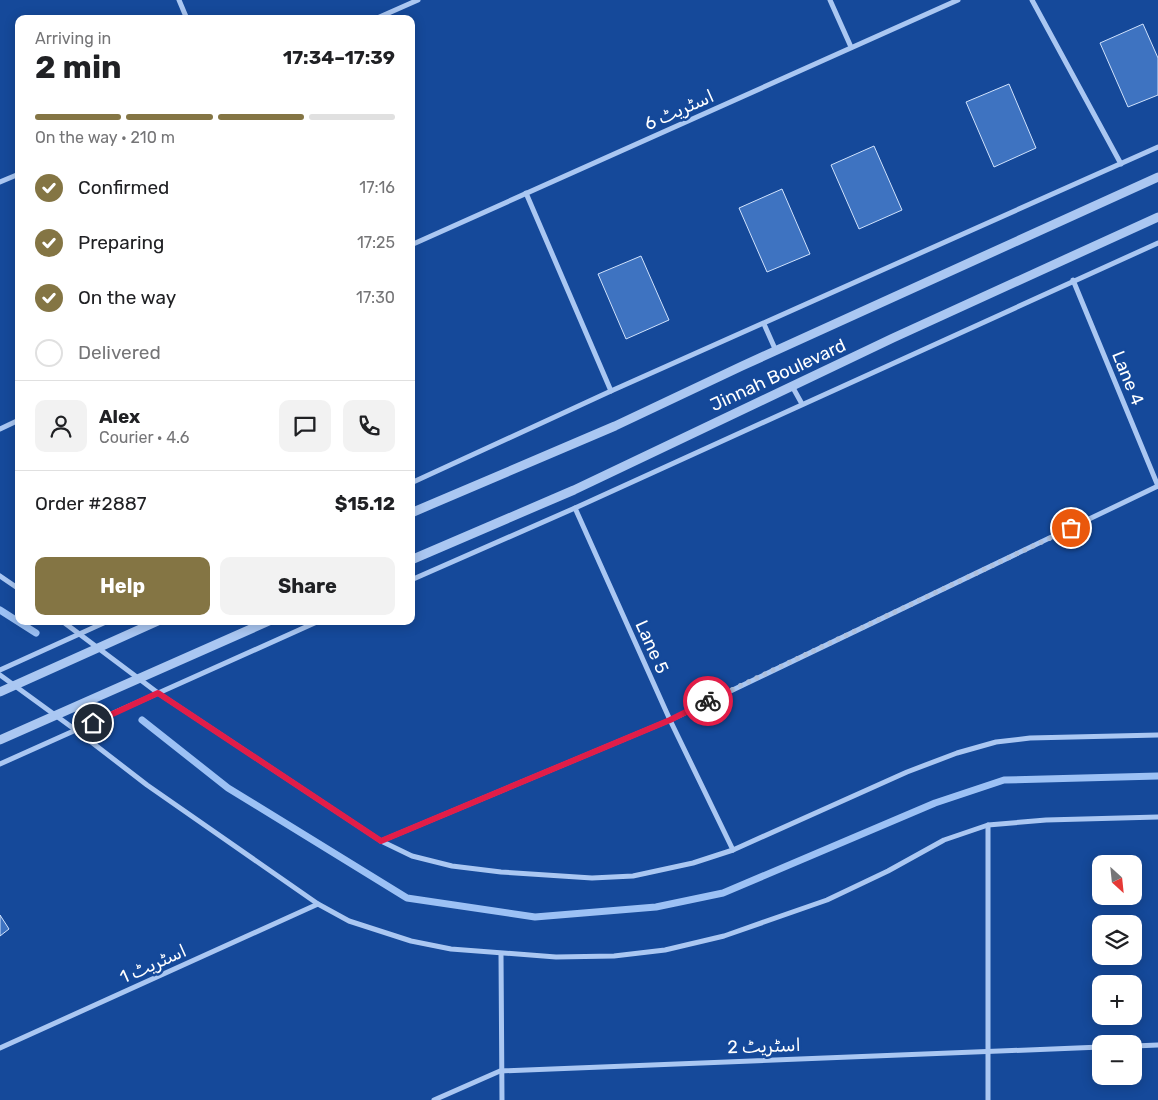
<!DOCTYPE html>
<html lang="en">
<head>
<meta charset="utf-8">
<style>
  body { margin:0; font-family:Rubik,"Noto Sans Arabic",sans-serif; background:#f2f2f2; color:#202124; height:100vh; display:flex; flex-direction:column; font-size:19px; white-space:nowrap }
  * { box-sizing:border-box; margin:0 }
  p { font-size:16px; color:#757577 }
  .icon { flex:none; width:28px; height:28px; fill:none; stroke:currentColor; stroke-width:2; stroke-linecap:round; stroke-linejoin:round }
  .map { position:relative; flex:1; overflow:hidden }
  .drawer { position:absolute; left:15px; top:15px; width:400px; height:610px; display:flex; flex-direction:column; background:#fff; border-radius:10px; box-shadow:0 2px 12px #0003 }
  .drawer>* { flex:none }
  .needle { width:32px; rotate:153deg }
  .fabs { position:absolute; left:1092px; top:855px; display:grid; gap:10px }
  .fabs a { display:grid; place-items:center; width:50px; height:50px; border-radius:10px; background:#fff; box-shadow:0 2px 12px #0003; font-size:25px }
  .pin { position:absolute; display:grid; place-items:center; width:42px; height:42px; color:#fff; margin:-21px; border:2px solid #fff; border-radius:50%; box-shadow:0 1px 5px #0007 }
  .courier { position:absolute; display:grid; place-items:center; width:50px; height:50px; margin:-25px; border:4px solid #e11d48; border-radius:50%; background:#fff; color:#222; box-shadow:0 1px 6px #0007 }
  .summary em { font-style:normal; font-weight:700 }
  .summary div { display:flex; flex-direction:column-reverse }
  .summary { display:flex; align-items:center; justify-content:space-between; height:85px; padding:0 20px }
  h1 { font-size:32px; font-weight:700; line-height:38px }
  .bar { display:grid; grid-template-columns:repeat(4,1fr); gap:8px 5px; align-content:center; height:60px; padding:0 20px }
  .bar i { height:6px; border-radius:4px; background:#e0e0e0 }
  .bar .active { background:#847544 }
  .bar p { grid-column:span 4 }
  .line { display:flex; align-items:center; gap:12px; padding:0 20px; border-top:1px solid #e0e0e0 }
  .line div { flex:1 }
  .round { display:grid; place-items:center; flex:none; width:52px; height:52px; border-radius:10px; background:#f2f2f2 }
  ol { padding:0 20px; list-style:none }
  li { display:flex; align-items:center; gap:15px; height:55px }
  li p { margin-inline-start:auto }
  li .icon { padding:5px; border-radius:50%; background:#847544; color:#fff; stroke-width:4 }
  li:last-child { color:#757577 }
  li i { width:28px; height:28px; border:2px solid #e0e0e0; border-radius:50% }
  .button { display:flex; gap:10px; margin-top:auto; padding:10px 20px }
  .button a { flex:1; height:58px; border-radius:10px; background:#847544; color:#fff; font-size:20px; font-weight:700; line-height:58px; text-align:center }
  .button a+a { background:#f2f2f2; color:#202124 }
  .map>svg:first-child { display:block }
</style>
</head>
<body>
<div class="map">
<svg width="1158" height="1100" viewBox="0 0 1158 1100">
  <rect width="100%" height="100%" fill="#15499a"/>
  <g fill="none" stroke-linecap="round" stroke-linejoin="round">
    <g stroke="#9cc1f5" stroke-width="7">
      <path d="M0,610L36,633"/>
      <path d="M142,720L228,788L407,898L535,917L656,907L723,893L935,803L1004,780L1158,776"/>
    </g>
  </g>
  <g fill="#3e73c1" stroke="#d1e3fd">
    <path d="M1143,24L1158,58V95L1128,107L1100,43Z"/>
    <path d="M1009,84L1036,148L994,167L966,102Z"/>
    <path d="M874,146L902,210L859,229L831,165Z"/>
    <path d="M782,189L810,254L767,272L739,208Z"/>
    <path d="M641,256L669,320L626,339L598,274Z"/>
    <path d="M0,915L9,929L0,936Z"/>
  </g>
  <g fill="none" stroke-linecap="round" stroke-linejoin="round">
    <g stroke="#aac7f2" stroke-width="5">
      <path d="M179,0L187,19"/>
      <path d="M830,0L851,47"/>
      <path d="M1032,0L1121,164"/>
      <path d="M375,19L418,0"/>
      <path d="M0,182L19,174"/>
      <path d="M526,193L611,391"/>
      <path d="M411,245L958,0"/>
      <path d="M1073,280L1158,486"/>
      <path d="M764,324L776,351"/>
      <path d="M792,386L802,404"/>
      <path d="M0,429L19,420"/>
      <path d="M411,483L611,391L1158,147"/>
      <path d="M575,508L670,720L733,850"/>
      <path d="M0,576L19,589"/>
      <path d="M411,580L575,508L1158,243"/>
      <path d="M62,621L158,693L381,841L412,856L452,866L501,872L592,878L633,876L693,863L733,850L907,772L957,753L996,742L1030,738L1158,735"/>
      <path d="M0,670L108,621"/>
      <path d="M0,675L77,731L147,785L318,904L349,921L411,941L451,949L556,957L614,956L665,950L724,936L827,900L888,871L944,840L988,825L1046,820L1158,817"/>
      <path d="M0,764L319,621"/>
      <path d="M988,825V1100"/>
      <path d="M381,841L670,720L1158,486"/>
      <path d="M501,954L502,1100"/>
      <path d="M1134,1046L1158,1045"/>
      <path d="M0,1048L318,904"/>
      <path d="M434,1100L500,1071L1101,1047"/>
    </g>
    <g stroke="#aac7f2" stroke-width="9">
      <path d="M411,513L615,426L742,366L1158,177"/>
      <path d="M411,560L574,490L893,338L1158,217"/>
      <path d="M0,692L158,621"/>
      <path d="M0,740L269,621"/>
    </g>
  </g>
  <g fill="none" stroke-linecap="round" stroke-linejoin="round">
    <path stroke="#adbfdc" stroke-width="5" stroke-dasharray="0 9" d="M708,701L1071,528"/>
    <path stroke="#e11d48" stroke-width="6" d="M93,723L158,693L381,841L670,720L708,701"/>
  </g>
  <g text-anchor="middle" stroke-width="5" stroke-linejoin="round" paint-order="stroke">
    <g font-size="18" fill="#fff" stroke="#15499a">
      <text transform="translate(679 110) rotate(-24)" y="6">اسٹریٹ 6</text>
      <text transform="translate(778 375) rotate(-25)" y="6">Jinnah Boulevard</text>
      <text transform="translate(1128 378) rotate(68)" y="6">Lane 4</text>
      <text transform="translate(652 647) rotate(66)" y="6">Lane 5</text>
      <text transform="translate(153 964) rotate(-24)" y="6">اسٹریٹ 1</text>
      <text transform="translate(764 1046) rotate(-2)" y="6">اسٹریٹ 2</text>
    </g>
  </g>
</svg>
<div class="fabs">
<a><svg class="needle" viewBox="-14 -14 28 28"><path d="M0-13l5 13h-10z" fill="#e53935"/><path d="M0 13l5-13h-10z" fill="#757577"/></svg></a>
<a><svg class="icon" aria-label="layers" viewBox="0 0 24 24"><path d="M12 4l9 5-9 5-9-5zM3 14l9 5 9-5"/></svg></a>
<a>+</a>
<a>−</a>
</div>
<div class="pin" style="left:1071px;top:528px;background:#ea580c"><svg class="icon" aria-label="bag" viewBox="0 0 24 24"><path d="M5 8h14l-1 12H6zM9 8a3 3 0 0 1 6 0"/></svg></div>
<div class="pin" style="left:93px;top:723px;background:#1f2937"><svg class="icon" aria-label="home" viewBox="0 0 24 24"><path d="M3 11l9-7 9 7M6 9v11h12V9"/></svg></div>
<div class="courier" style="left:708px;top:701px"><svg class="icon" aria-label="bike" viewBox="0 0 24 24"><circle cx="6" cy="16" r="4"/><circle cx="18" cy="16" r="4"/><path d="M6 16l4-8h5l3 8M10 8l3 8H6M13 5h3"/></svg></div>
<section class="drawer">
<div class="summary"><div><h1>2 min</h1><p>Arriving in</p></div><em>17:34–17:39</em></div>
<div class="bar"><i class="active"></i><i class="active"></i><i class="active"></i><i></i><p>On the way · 210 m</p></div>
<ol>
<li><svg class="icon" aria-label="check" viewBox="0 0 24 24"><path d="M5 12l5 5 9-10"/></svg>Confirmed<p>17:16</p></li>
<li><svg class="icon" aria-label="check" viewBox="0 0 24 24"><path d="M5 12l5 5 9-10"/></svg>Preparing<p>17:25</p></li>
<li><svg class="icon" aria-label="check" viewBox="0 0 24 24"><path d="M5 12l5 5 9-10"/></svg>On the way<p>17:30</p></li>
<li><i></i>Delivered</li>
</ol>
<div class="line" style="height:90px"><a class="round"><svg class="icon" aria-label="person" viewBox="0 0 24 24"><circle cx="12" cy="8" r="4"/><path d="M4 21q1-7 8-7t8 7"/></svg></a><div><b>Alex</b><p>Courier · 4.6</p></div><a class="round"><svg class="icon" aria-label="chat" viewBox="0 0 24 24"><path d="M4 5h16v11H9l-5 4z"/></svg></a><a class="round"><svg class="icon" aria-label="phone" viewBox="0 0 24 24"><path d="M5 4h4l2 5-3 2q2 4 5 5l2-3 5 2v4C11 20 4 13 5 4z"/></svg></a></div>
<div class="line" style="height:65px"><div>Order #2887</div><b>$15.12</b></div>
<div class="button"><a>Help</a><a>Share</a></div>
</section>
</div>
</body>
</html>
